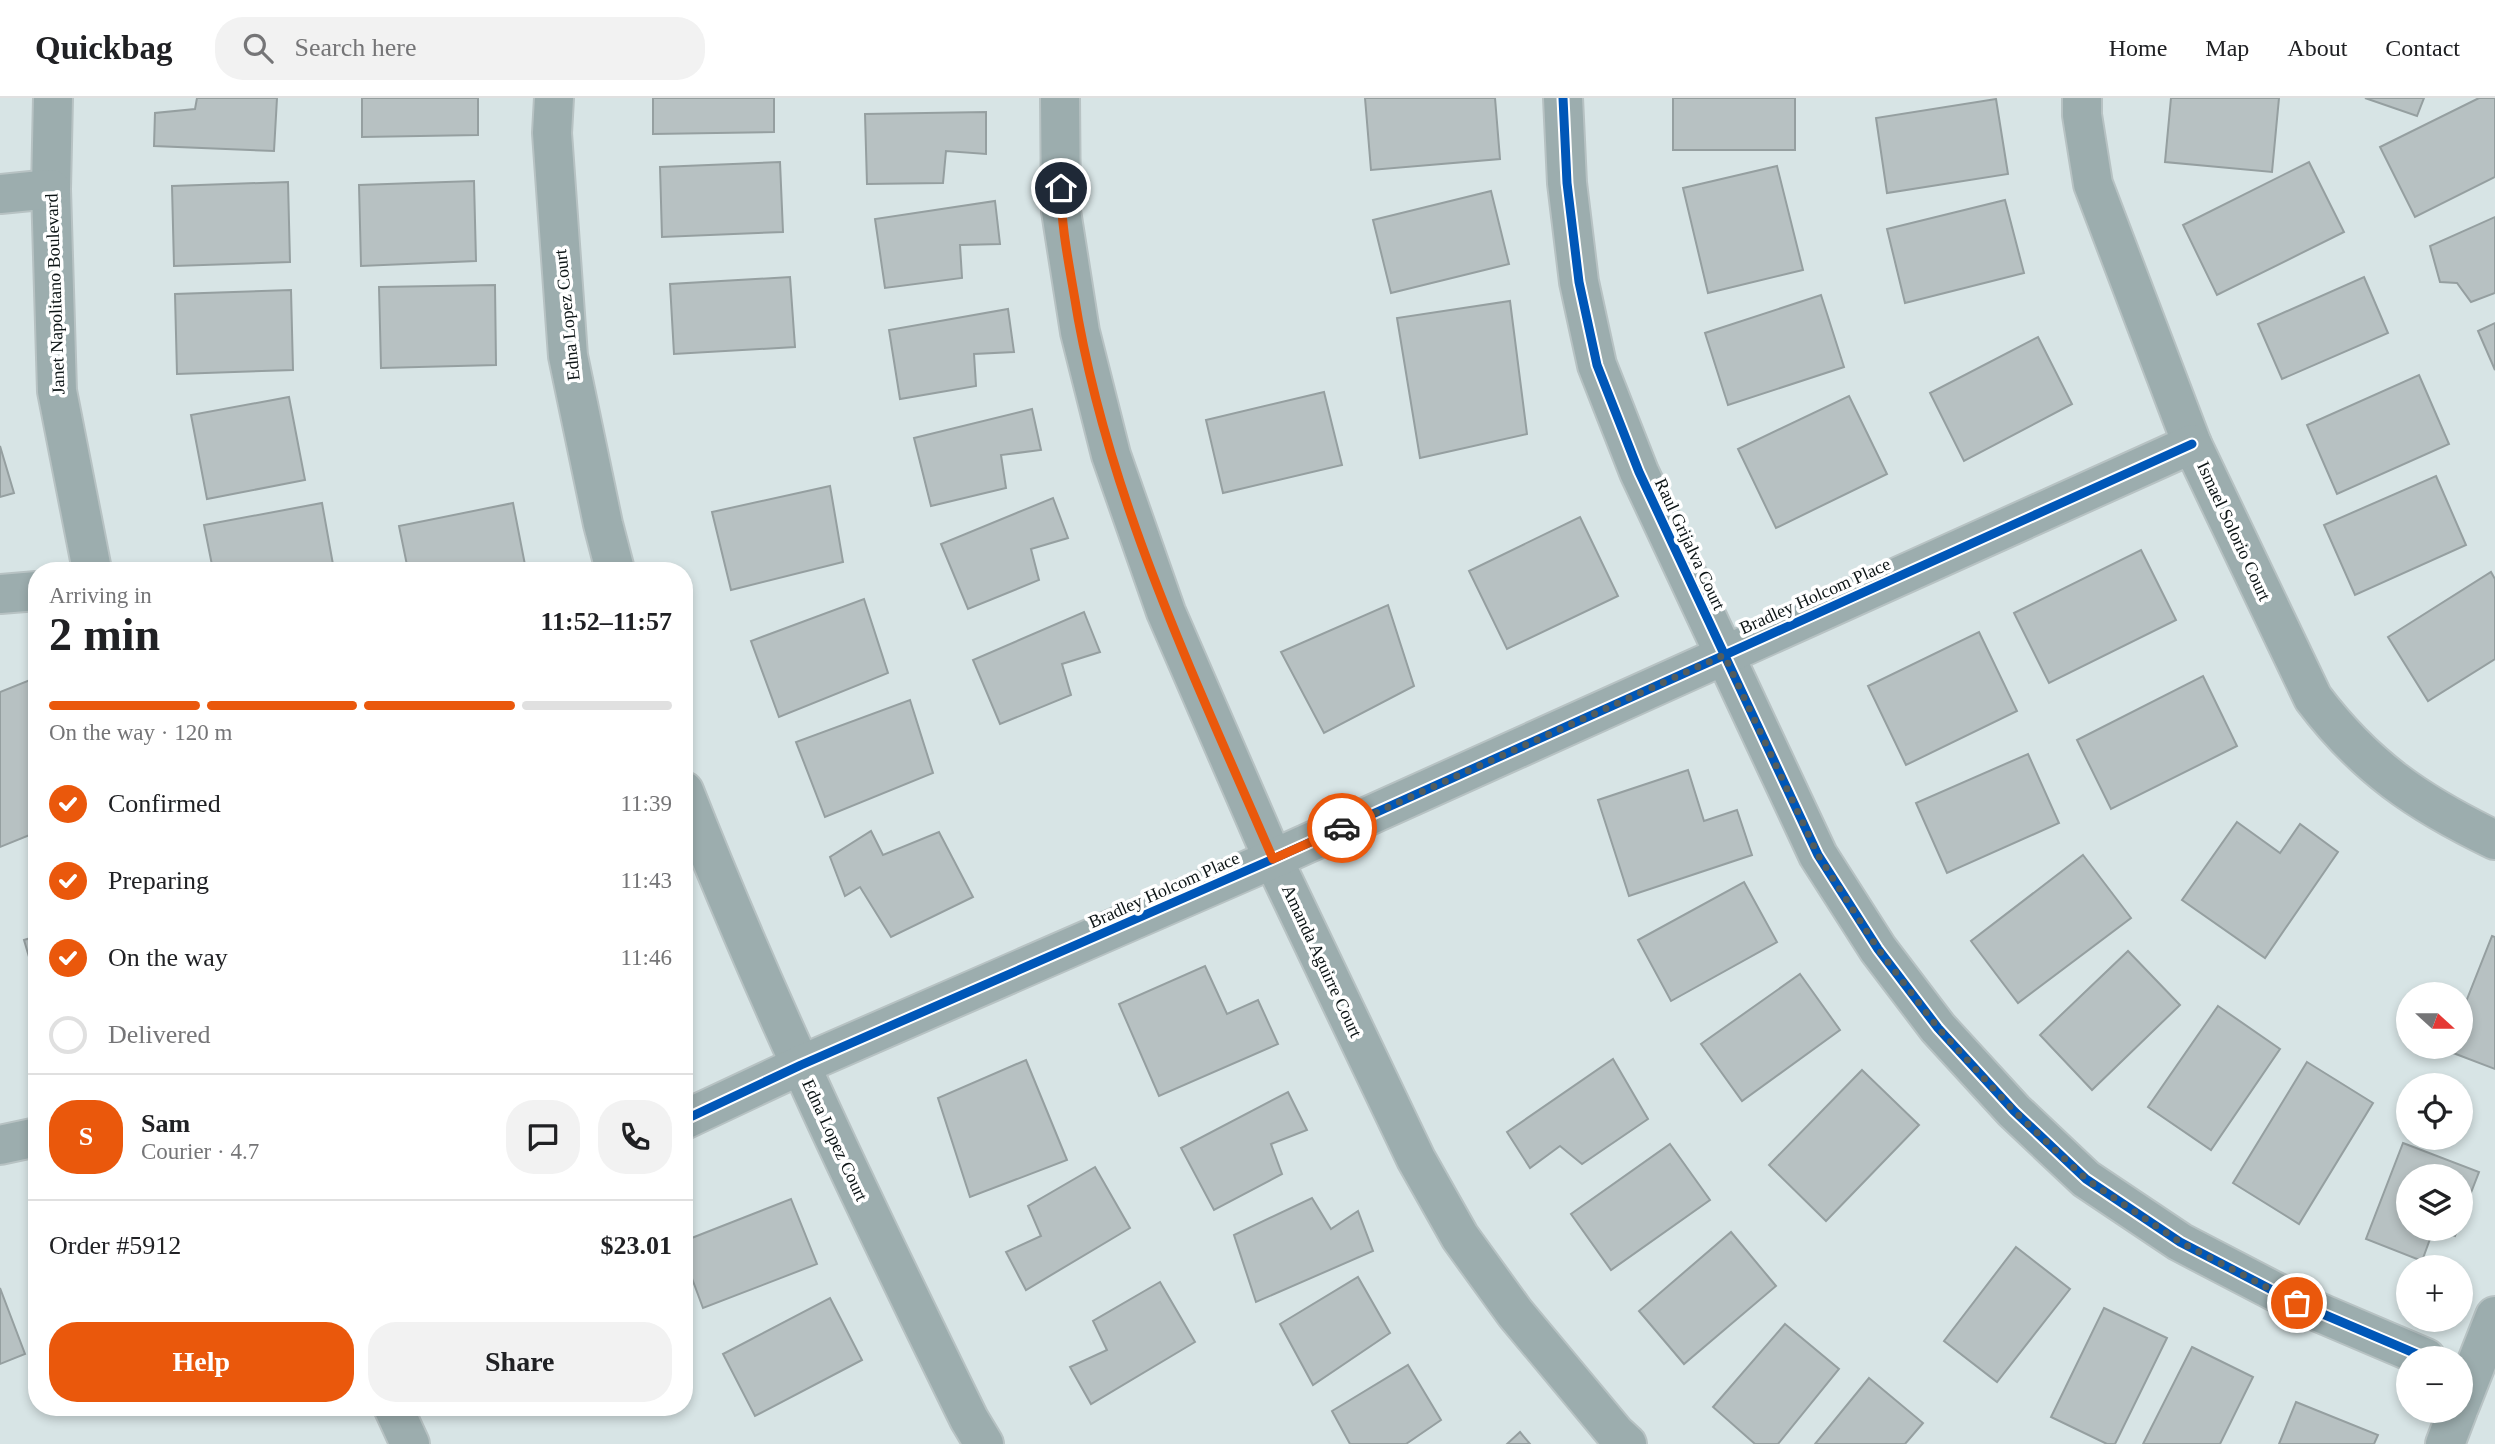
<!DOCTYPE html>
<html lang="en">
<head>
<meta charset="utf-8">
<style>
  body { margin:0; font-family:Georgia,serif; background:#f2f2f2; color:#202124; height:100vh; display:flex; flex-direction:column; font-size:26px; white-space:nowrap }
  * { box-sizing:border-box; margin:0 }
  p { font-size:23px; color:#757577 }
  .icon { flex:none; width:38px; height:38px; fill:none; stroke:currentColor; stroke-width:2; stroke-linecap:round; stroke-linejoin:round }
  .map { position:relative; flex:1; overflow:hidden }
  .side { position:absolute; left:28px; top:464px; width:665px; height:854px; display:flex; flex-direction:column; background:#fff; border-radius:28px; box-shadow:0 4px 10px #0003 }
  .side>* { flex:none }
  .needle { width:46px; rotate:111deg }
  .fabs { position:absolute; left:2396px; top:884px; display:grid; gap:14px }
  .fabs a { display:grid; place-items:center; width:77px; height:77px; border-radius:50%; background:#fff; box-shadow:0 4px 10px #0003; font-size:35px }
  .pin { position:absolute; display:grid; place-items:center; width:60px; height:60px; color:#fff; margin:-30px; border:4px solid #fff; border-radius:50%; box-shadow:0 2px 7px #0007 }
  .courier { position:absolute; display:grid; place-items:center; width:70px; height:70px; margin:-35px; border:5px solid #ea580c; border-radius:50%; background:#fff; color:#222; box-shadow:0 2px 9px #0007 }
  .overview em { font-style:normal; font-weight:700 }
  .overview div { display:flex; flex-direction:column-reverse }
  .overview { display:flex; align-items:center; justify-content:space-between; height:119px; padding:0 21px }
  h1 { font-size:46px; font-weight:700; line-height:52px }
  .bar { display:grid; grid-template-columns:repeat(4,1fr); gap:10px 7px; align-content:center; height:84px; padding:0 21px }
  .bar i { height:9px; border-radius:5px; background:#e0e0e0 }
  .bar .active { background:#ea580c }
  .bar p { grid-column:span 4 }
  .line { display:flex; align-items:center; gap:18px; padding:0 21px; border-top:2px solid #e0e0e0 }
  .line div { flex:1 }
  .round { display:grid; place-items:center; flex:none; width:74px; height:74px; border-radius:28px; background:#f2f2f2 }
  ol { padding:0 21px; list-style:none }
  li { display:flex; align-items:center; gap:21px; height:77px }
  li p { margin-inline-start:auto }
  li .icon { padding:7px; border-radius:50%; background:#ea580c; color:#fff; stroke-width:4 }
  li:last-child { color:#757577 }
  li i { width:38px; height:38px; border:4px solid #e0e0e0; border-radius:50% }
  .cta { display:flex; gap:14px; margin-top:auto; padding:14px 21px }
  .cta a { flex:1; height:80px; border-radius:28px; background:#ea580c; color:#fff; font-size:28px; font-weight:700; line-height:80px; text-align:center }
  .cta a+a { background:#f2f2f2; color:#202124 }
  header { display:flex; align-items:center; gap:42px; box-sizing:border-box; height:98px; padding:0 35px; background:#fff; border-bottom:2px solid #e0e0e0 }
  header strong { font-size:33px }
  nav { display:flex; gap:38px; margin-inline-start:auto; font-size:24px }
  .search { width:490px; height:63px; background:#f2f2f2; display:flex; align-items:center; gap:18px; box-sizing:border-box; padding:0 24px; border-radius:28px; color:#757577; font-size:26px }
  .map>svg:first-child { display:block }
</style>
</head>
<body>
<header>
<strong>Quickbag</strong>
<div class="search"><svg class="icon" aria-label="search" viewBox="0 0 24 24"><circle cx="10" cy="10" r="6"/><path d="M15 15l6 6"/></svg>Search here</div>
<nav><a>Home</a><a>Map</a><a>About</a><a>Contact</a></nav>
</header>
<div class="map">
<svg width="2495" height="1346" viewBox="0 0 2495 1346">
  <rect width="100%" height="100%" fill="#d7e4e5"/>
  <g fill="#b7c1c2" stroke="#959fa0" stroke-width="2">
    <path d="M197,0H277L274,53L154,48L155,15L195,11Z"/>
    <path d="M362,0H478V37L362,39Z"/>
    <path d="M653,0H774V34L653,36Z"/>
    <path d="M1365,0H1495L1500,61L1371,72Z"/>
    <rect x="1673" y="0" width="122" height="52"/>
    <path d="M2171,0H2279L2272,74L2165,64Z"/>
    <path d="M2365,0H2424L2417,18Z"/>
    <path d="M2479,0H2495V79L2415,119L2380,49Z"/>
    <path d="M1996,1L2008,76L1887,95L1876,20Z"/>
    <path d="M986,14V56L946,53L943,85L867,86L865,16Z"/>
    <path d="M780,64L783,134L662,139L660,69Z"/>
    <path d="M2309,64L2344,134L2217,197L2183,127Z"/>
    <path d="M1777,68L1803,172L1708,195L1683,90Z"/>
    <path d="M474,83L476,163L361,168L359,87Z"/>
    <path d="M288,84L290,164L174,168L172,88Z"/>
    <path d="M1491,93L1509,166L1391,195L1373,122Z"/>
    <path d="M2005,102L2024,175L1905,205L1887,131Z"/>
    <path d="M995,103L1000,146L960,147L962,180L885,190L875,121Z"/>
    <path d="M2495,119V195L2471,204L2457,185L2440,184L2430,148Z"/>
    <path d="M790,179L795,249L674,256L670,186Z"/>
    <path d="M2364,179L2388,235L2282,281L2258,226Z"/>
    <path d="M495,187L496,267L381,270L379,189Z"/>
    <path d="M291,192L293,272L177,276L175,196Z"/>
    <path d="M1821,197L1844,269L1728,307L1705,235Z"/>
    <path d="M1510,203L1527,336L1420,360L1397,220Z"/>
    <path d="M1008,211L1014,254L974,256L976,288L900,301L889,232Z"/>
    <path d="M2495,225V272L2478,233Z"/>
    <path d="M2038,239L2072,306L1964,363L1930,295Z"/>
    <path d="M2419,277L2449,346L2337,396L2307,327Z"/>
    <path d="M1324,294L1342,367L1223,395L1206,322Z"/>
    <path d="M1849,298L1887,376L1776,430L1738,351Z"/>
    <path d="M289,299L305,382L207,401L191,317Z"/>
    <path d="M1032,311L1041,352L1001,357L1006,390L931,408L914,340Z"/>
    <path d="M0,348L14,395L0,399Z"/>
    <path d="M2436,378L2466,447L2355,497L2324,427Z"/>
    <path d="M830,388L843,464L731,492L712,414Z"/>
    <path d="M1053,400L1068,440L1031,451L1039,482L968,511L941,446Z"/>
    <path d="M322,405L334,472H213L204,427Z"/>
    <path d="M513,405L526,472H408L399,428Z"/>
    <path d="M1580,419L1618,498L1507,551L1469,473Z"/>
    <path d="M2141,452L2176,522L2049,585L2014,515Z"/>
    <path d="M2491,474L2495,481V561L2428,603L2388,539Z"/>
    <path d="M864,501L888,575L779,619L751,543Z"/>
    <path d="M1388,507L1414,588L1324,635L1281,554Z"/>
    <path d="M1084,514L1100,554L1062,566L1071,597L1000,626L973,562Z"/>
    <path d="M1979,534L2017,613L1906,667L1868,588Z"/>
    <path d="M2203,578L2237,648L2111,711L2077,642Z"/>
    <path d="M30,582L37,600V734L0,749V594Z"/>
    <path d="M910,602L933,675L825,719L796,644Z"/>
    <path d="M2028,656L2059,725L1947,775L1916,705Z"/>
    <path d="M1688,672L1704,723L1737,712L1752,757L1629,798L1598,702Z"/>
    <path d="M2237,724L2280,755L2300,726L2338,754L2265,860L2182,802Z"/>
    <path d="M871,733L883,757L939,734L973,799L891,839L860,789L845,798L830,759Z"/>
    <path d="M2083,757L2131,820L2018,905L1971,843Z"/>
    <path d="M1744,784L1777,844L1671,903L1638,842Z"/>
    <path d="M37,838V886L24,842Z"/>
    <path d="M2492,838L2495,839V971L2448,953L2449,948H2460V919Z"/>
    <path d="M2128,853L2180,907L2092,992L2040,937Z"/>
    <path d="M1205,868L1227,916L1258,902L1278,946L1159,998L1119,906Z"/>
    <path d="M1800,876L1840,932L1742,1003L1701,946Z"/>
    <path d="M2218,908L2280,951L2211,1052L2148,1009Z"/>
    <path d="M1613,961L1648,1021L1582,1066L1560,1048L1530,1070L1507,1034Z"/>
    <path d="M1026,962L1067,1062L970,1099L938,1000Z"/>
    <path d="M2307,964L2373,1005L2299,1126L2233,1085Z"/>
    <path d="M1862,972L1919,1027L1826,1123L1769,1067Z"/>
    <path d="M1288,994L1307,1032L1271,1046L1282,1076L1214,1112L1181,1050Z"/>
    <path d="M2403,1045L2479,1074L2460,1123V1078H2408V1130H2434L2422,1163L2366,1141Z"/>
    <path d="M1670,1046L1710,1102L1611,1172L1571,1116Z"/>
    <path d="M1095,1069L1130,1130L1026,1192L1006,1154L1041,1138L1028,1108Z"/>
    <path d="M1312,1100L1331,1131L1358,1113L1373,1153L1256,1204L1234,1137Z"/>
    <path d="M791,1101L817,1166L703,1210L684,1159V1143Z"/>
    <path d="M2436,1130H2458L2455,1138Z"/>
    <path d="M1731,1134L1776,1188L1684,1266L1639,1213Z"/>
    <path d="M2016,1149L2070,1191L1997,1284L1944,1243Z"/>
    <path d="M37,1157V1182L30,1159Z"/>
    <path d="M1358,1179L1390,1235L1313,1287L1280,1226Z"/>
    <path d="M1160,1184L1195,1244L1091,1306L1070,1269L1107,1252L1093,1223Z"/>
    <path d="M0,1190L25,1256L0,1266Z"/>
    <path d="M830,1200L862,1262L755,1318L723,1256Z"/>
    <path d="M2104,1210L2167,1240L2115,1346H2107L2051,1319Z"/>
    <path d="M1785,1226L1839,1271L1778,1346H1755L1713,1309Z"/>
    <path d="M2192,1249L2253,1279L2220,1346H2143Z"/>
    <path d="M1408,1267L1441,1322L1406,1346H1350L1332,1313Z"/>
    <path d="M1869,1280L1923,1325L1905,1346H1815Z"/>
    <path d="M2296,1304L2378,1337L2374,1346H2279Z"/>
    <path d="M1520,1334L1530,1346H1507Z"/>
  </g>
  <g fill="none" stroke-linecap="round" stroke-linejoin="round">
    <g stroke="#b7c2c3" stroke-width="42">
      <g id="minor">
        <path d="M53,0L51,91L57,293L92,472"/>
        <path d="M554,0L552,35L568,258L603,426L615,472"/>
        <path d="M1060,0L1061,113L1080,234L1111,357L1166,514L1273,761L1416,1061L1460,1139L1515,1215L1615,1335L1627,1346"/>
        <path d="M1563,0L1567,85L1579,184L1597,267L1639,374L1818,757L1878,851L1938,930L2014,1013L2086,1081L2180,1144L2297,1205L2426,1260"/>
        <path d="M2082,0V17L2093,86L2192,346L2313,600C2365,669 2418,705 2495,742"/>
        <path d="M0,96L51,91"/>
        <path d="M0,496L37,493"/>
        <path d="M684,693C768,907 868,1115 969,1321L984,1346"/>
        <path d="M684,1022L801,967L1273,761L2192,346"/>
        <path d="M0,1047L37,1039"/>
        <path d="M2460,1307L2495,1218"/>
        <path d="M393,1309L410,1346"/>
        <path d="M2445,1346L2458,1312"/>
      </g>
    </g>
    <use href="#minor" stroke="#9cadae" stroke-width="38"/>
    <g stroke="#fff" stroke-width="13">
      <g id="cycleway">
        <path d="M1563,0L1567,85L1579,184L1597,267L1639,374L1818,757L1878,851L1938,930L2014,1013L2086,1081L2180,1144L2297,1205L2426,1260"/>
        <path d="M684,1022L801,967L1273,761L2192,346"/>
      </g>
    </g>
    <use href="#cycleway" stroke="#0057b8" stroke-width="9"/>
  </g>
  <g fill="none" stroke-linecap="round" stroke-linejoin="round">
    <path stroke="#535d5e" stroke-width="7" stroke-dasharray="0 12.6" d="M1342,730L1724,557L1818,757L1878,851L1938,930L2014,1013L2086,1081L2180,1144L2297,1205"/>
    <path stroke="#ea580c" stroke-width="9" d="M1061,90C1061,126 1068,161 1074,196C1105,394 1194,578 1273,761L1342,730"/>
  </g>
  <g text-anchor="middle" stroke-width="7" stroke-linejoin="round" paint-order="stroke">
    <g font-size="18" fill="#0c1415" stroke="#fff">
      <text transform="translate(55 196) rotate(-92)" y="6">Janet Napolitano Boulevard</text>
      <text transform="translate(567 217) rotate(-96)" y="6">Edna Lopez Court</text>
      <text transform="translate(2234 433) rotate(65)" y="6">Ismael Solorio Court</text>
      <text transform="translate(1690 446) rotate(65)" y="6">Raul Grijalva Court</text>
      <text transform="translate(1815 498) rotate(-24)" y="6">Bradley Holcom Place</text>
      <text transform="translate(1164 792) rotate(-24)" y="6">Bradley Holcom Place</text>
      <text transform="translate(1322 863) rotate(65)" y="6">Amanda Aguirre Court</text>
      <text transform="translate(835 1042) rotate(65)" y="6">Edna Lopez Court</text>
    </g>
  </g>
</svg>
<div class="fabs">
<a><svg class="needle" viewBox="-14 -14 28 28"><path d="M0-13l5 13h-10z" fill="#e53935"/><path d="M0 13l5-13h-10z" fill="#757577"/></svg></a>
<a><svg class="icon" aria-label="locate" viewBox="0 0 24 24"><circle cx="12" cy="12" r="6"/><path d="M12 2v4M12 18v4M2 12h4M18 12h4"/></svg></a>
<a><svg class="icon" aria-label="layers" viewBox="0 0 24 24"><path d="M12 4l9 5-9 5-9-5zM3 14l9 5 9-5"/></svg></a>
<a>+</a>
<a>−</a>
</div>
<div class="pin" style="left:2297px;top:1205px;background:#ea580c"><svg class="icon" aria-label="bag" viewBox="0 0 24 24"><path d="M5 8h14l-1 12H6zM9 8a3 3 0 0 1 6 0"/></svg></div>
<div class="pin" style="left:1061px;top:90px;background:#1f2937"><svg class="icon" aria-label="home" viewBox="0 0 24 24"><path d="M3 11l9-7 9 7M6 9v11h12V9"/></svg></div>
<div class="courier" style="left:1342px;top:730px"><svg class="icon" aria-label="car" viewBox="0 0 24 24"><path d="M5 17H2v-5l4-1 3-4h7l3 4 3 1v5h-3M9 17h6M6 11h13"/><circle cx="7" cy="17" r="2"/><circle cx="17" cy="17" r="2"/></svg></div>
<section class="side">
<div class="overview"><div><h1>2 min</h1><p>Arriving in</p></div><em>11:52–11:57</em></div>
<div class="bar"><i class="active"></i><i class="active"></i><i class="active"></i><i></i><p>On the way · 120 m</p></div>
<ol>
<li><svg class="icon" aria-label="check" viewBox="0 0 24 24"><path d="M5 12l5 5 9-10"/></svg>Confirmed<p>11:39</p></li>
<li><svg class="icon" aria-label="check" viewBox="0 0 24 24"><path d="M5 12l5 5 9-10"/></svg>Preparing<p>11:43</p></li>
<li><svg class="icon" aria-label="check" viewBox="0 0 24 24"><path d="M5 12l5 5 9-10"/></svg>On the way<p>11:46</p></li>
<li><i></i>Delivered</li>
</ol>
<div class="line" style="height:126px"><b class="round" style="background:#ea580c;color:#fff">S</b><div><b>Sam</b><p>Courier · 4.7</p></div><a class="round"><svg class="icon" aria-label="chat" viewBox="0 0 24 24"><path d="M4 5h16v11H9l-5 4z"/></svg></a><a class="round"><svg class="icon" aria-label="phone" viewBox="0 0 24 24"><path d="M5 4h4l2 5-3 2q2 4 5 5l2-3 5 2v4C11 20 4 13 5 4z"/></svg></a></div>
<div class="line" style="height:91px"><div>Order #5912</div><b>$23.01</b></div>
<div class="cta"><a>Help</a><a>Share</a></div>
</section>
</div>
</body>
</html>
